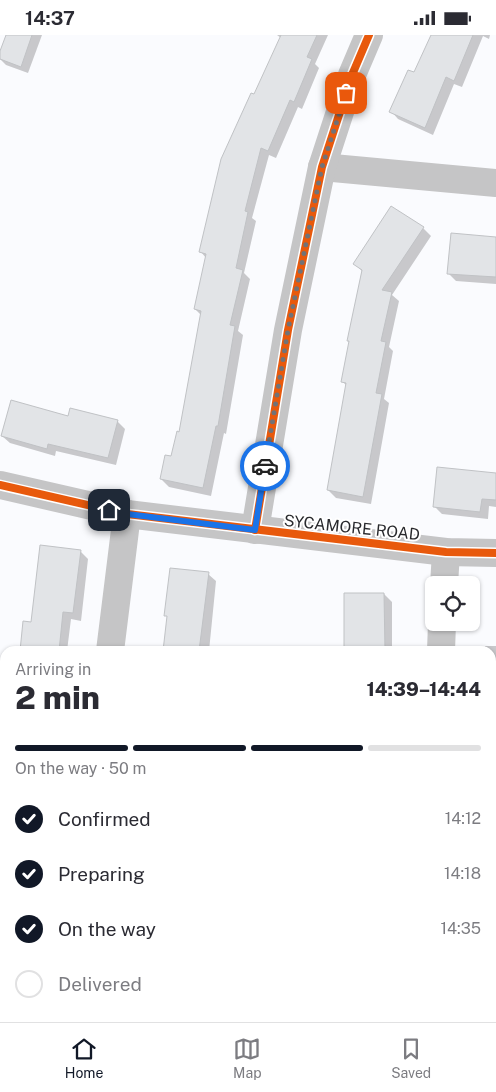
<!DOCTYPE html>
<html lang="en">
<head>
<meta charset="utf-8">
<style>
  body { margin:0; font-family:"Public Sans",sans-serif; background:#f7f7f7; color:#2b2b33; height:100vh; display:flex; flex-direction:column; font-size:19px; white-space:nowrap }
  * { box-sizing:border-box; margin:0 }
  p { font-size:16px; color:#7c7c81 }
  .icon { flex:none; width:28px; height:28px; fill:none; stroke:currentColor; stroke-width:2; stroke-linecap:round; stroke-linejoin:round }
  .map { position:relative; flex:1; overflow:hidden }
  .drawer { position:absolute; left:0px; top:611px; width:496px; height:376px; display:flex; flex-direction:column; background:#fff; border-radius:15px 15px 0 0; box-shadow:0 1px 4px #0004 }
  .drawer>* { flex:none }
  .buttons { position:absolute; left:425px; top:541px; display:grid; gap:10px }
  .buttons a { display:grid; place-items:center; width:55px; height:55px; border-radius:8px; background:#fff; box-shadow:0 1px 4px #0004; font-size:25px }
  .pin { position:absolute; display:grid; place-items:center; width:42px; height:42px; color:#fff; margin:-21px; border-radius:10px; box-shadow:0 2px 8px #0006 }
  .courier { position:absolute; display:grid; place-items:center; width:50px; height:50px; margin:-25px; border:4px solid #1a73e8; border-radius:50%; background:#fff; color:#222; box-shadow:0 1px 6px #0007 }
  .headline em { font-style:normal; font-weight:800 }
  .headline div { display:flex; flex-direction:column-reverse }
  .headline { display:flex; align-items:center; justify-content:space-between; height:85px; padding:0 15px }
  h1 { font-size:32px; font-weight:800; line-height:38px }
  .bar { display:grid; grid-template-columns:repeat(4,1fr); gap:8px 5px; align-content:center; height:60px; padding:0 15px }
  .bar i { height:6px; border-radius:4px; background:#e1e1e2 }
  .bar .current { background:#111827 }
  .bar p { grid-column:span 4 }
  ol { padding:0 15px; list-style:none }
  li { display:flex; align-items:center; gap:15px; height:55px }
  li p { margin-inline-start:auto }
  li .icon { padding:5px; border-radius:50%; background:#111827; color:#fff; stroke-width:4 }
  li:last-child { color:#7c7c81 }
  li i { width:28px; height:28px; border:2px solid #e1e1e2; border-radius:50% }
  .status { display:flex; justify-content:space-between; align-items:center; height:35px; padding:0 25px; background:#fff; direction:ltr }
  .status svg { height:14px; fill:currentColor }
  .tabs { display:flex; justify-content:space-around; align-items:center; height:70px; border-top:1px solid #e1e1e2; background:#fff; font-size:14px; color:#7c7c81 }
  .tabs a { display:grid; justify-items:center; gap:2px }
  .tabs .current { color:#111827 }
  .map>svg:first-child { display:block }
</style>
</head>
<body>
<div class="status"><b>14:37</b><svg viewBox="0 0 49 12"><path d="M0 12V9h3v3zM5 12V6h3v6zM10 12V3h3v9zM15 12V0h3v12zM26 1h20v11H26zM47 4h2v5h-2z"/></svg></div>
<div class="map">
<svg width="496" height="987" viewBox="0 0 496 987">
  <rect width="100%" height="100%" fill="#fafbfe"/>
  <path fill="#f7d9e8" d="M5,950V982H232L233,987H0V951Z"/>
  <g fill="#0003">
    <path d="M7,0H42L28,38L6,30L0,24Z"/>
    <path d="M277,0H328L315,29L319,33L302,74L298,72L276,123L269,120L252,183L256,186L244,238L250,244L238,296L243,300L226,399L224,398L211,461L169,452L161,444L172,423L180,398L201,280L195,274L206,223L201,217L255,61L281,3Z"/>
    <path d="M432,0H490L489,4L483,1L462,52L454,49L433,100L398,84L391,76L414,39Z"/>
    <path d="M423,193L431,201L392,260L399,266L389,312L393,316L384,364L389,368L371,469L336,463L328,455L347,351L342,346L350,308L348,306L362,236L355,229Z"/>
    <path d="M496,203V249L456,246L448,238Z"/>
    <path d="M69,382L117,386L125,394L116,430L56,416L55,421L10,408L2,401Z"/>
    <path d="M496,439V472L489,471L488,484L442,479L434,471Z"/>
    <path d="M80,516L88,524L81,586L71,584L67,616H21L24,588H32Z"/>
    <path d="M208,539L216,546L209,616H164L168,583L166,580Z"/>
    <path d="M346,559H384L392,567V616H346Z"/>
    <path d="M485,611H496V860L492,856L491,852V616H485Z"/>
    <path d="M5,656V767L0,766V700Z"/>
    <path d="M0,790L5,795V849L0,853Z"/>
    <path d="M368,982H412L413,987H370Z"/>
  </g>
  <g fill="#e2e4e7" stroke="#c0c2c5">
    <path d="M6,0H32L21,32L0,24V16Z"/>
    <path d="M281,0H317L307,22L312,24L294,67L290,65L268,116L261,113L245,176L248,177L236,233L243,235L230,290L235,291L218,391H216L203,453L160,444L165,420L171,421L177,396L179,397L201,276L194,274L206,219L199,217L221,124L251,58L254,59Z"/>
    <path d="M431,0H473L454,46L446,42L425,93L389,77L408,35L414,37Z"/>
    <path d="M391,171L424,192L382,255L392,257L381,306L386,307L376,358L382,359L363,462L327,455L346,348L341,347L349,306H347L362,235L353,229Z"/>
    <path d="M451,198L496,202V242L447,239Z"/>
    <path d="M11,365L68,381L70,373L118,385L108,423L48,409L47,414L1,401Z"/>
    <path d="M437,432L496,438V465L482,464L480,477L433,472Z"/>
    <path d="M40,510L81,515L73,578L63,577L59,616H20L23,586L31,587Z"/>
    <path d="M170,533L209,537L199,616H163L167,581H164Z"/>
    <path d="M344,558H384L385,616H344Z"/>
  </g>
  <g fill="none" stroke-linecap="round" stroke-linejoin="round">
    <g stroke="#c5c5c6" stroke-width="28">
      <path d="M322,132L496,148"/>
      <path d="M0,450L127,479L446,517L496,518"/>
      <path d="M255,495L288,295L322,132L352,40L369,0"/>
      <path d="M444,550L446,517"/>
      <path d="M110,616L127,479"/>
      <path d="M441,616L442,588"/>
      <path d="M468,982L470,987"/>
    </g>
    <g stroke="#fff" stroke-width="11">
      <g id="cycleway">
        <path d="M0,450L127,479L446,517L496,518"/>
        <path d="M255,495L288,295L322,132L352,40L369,0"/>
      </g>
    </g>
    <use href="#cycleway" stroke="#e8590c" stroke-width="8"/>
  </g>
  <g fill="none" stroke-linecap="round" stroke-linejoin="round">
    <path stroke="#727276" stroke-width="5" stroke-dasharray="0 9" d="M265,431L288,295L322,132L346,58"/>
    <path stroke="#1a73e8" stroke-width="6" d="M109,475L127,479L255,495L265,431"/>
  </g>
  <g text-anchor="middle" stroke-width="4" stroke-linejoin="round" paint-order="stroke">
    <g font-size="16" fill="#28292d" stroke="#fff">
      <text transform="translate(352 492) rotate(6)" y="6">SYCAMORE ROAD</text>
    </g>
  </g>
</svg>
<div class="buttons">
<a><svg class="icon" aria-label="locate" viewBox="0 0 24 24"><circle cx="12" cy="12" r="6"/><path d="M12 2v4M12 18v4M2 12h4M18 12h4"/></svg></a>
</div>
<div class="pin" style="left:346px;top:58px;background:#ea580c"><svg class="icon" aria-label="bag" viewBox="0 0 24 24"><path d="M5 8h14l-1 12H6zM9 8a3 3 0 0 1 6 0"/></svg></div>
<div class="pin" style="left:109px;top:475px;background:#1f2937"><svg class="icon" aria-label="home" viewBox="0 0 24 24"><path d="M3 11l9-7 9 7M6 9v11h12V9"/></svg></div>
<div class="courier" style="left:265px;top:431px"><svg class="icon" aria-label="car" viewBox="0 0 24 24"><path d="M5 17H2v-5l4-1 3-4h7l3 4 3 1v5h-3M9 17h6M6 11h13"/><circle cx="7" cy="17" r="2"/><circle cx="17" cy="17" r="2"/></svg></div>
<section class="drawer">
<div class="headline"><div><h1>2 min</h1><p>Arriving in</p></div><em>14:39–14:44</em></div>
<div class="bar"><i class="current"></i><i class="current"></i><i class="current"></i><i></i><p>On the way · 50 m</p></div>
<ol>
<li><svg class="icon" aria-label="check" viewBox="0 0 24 24"><path d="M5 12l5 5 9-10"/></svg>Confirmed<p>14:12</p></li>
<li><svg class="icon" aria-label="check" viewBox="0 0 24 24"><path d="M5 12l5 5 9-10"/></svg>Preparing<p>14:18</p></li>
<li><svg class="icon" aria-label="check" viewBox="0 0 24 24"><path d="M5 12l5 5 9-10"/></svg>On the way<p>14:35</p></li>
<li><i></i>Delivered</li>
</ol>
</section>
</div>
<nav class="tabs">
<a class="current"><svg class="icon" aria-label="home" viewBox="0 0 24 24"><path d="M3 11l9-7 9 7M6 9v11h12V9"/></svg>Home</a>
<a><svg class="icon" aria-label="map" viewBox="0 0 24 24"><path d="M3 6l6-2 6 2 6-2v14l-6 2-6-2-6 2zM9 4v14M15 6v14"/></svg>Map</a>
<a><svg class="icon" aria-label="saved" viewBox="0 0 24 24"><path d="M7 4h10v16l-5-4-5 4z"/></svg>Saved</a>
</nav>
</body>
</html>
